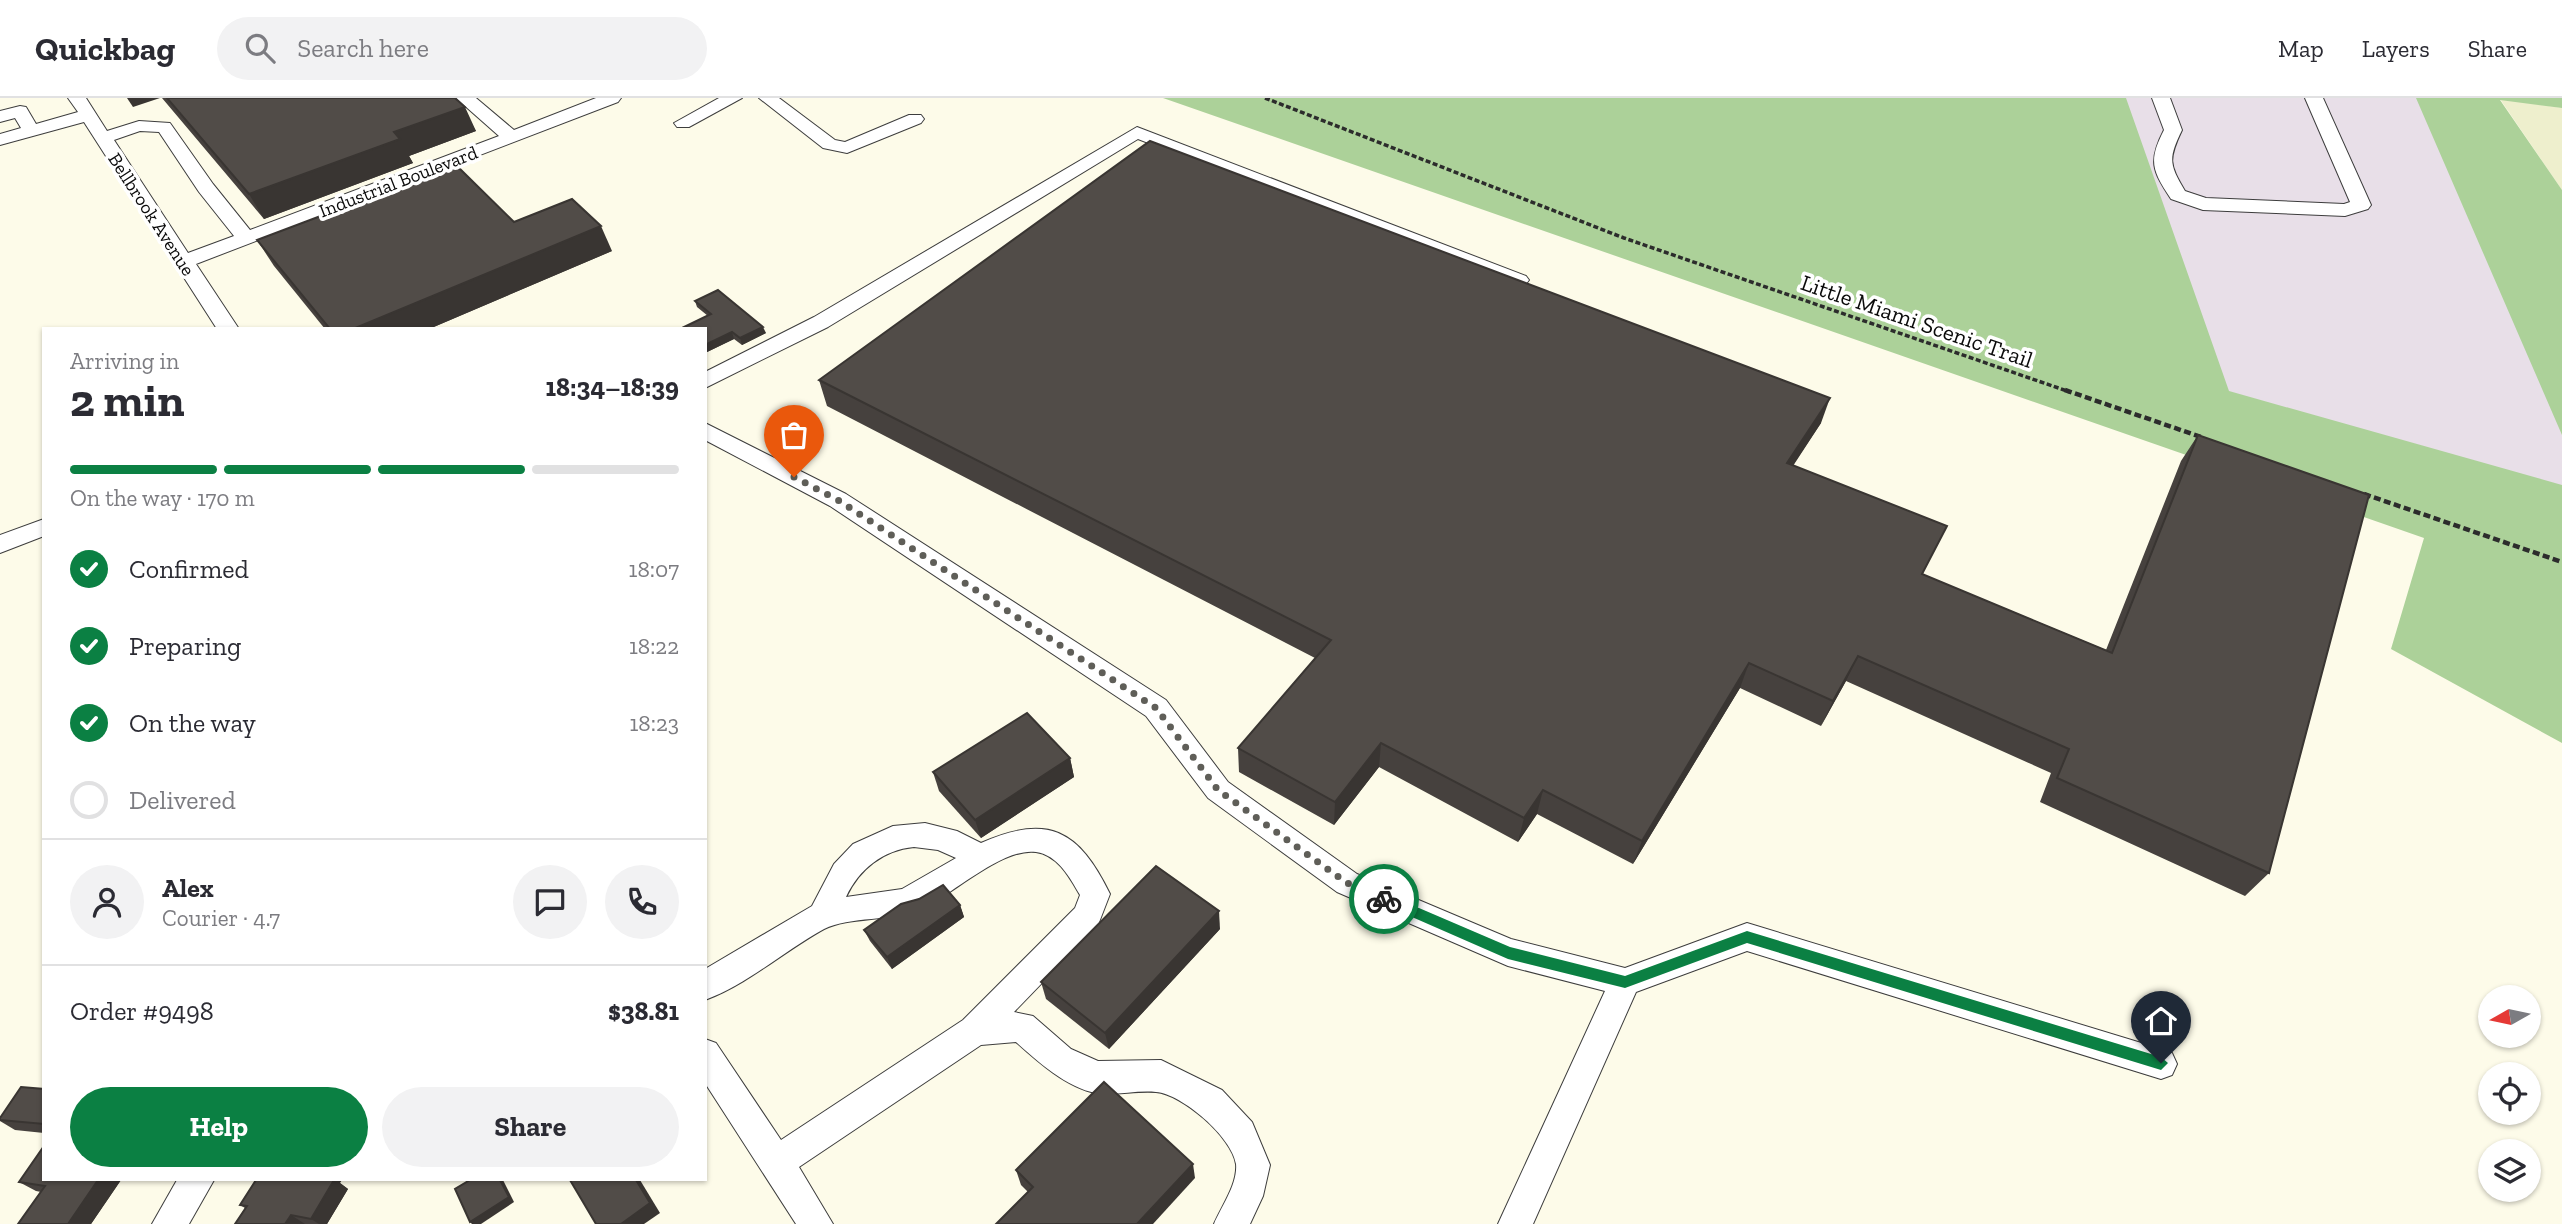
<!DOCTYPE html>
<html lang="en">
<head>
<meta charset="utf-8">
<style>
  body { margin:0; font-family:"Zilla Slab",serif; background:#f2f2f3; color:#2b2b33; height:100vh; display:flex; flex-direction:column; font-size:26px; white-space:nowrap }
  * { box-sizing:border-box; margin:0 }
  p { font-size:23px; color:#7c7c81 }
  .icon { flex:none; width:38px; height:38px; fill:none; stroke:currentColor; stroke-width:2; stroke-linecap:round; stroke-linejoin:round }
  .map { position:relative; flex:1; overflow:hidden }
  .details { position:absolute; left:42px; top:229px; width:665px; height:854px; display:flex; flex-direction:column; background:#fff; border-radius:0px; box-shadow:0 2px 5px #0004 }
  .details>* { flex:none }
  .needle { width:46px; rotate:261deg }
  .controls { position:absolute; left:2478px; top:887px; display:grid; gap:14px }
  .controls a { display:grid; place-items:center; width:63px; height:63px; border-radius:50%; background:#fff; box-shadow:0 2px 5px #0004; font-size:35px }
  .pin { position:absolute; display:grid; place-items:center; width:60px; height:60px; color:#fff; margin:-72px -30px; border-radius:50% 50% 50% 0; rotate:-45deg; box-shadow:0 0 7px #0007 }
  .pin .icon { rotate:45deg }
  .courier { position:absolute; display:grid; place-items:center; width:70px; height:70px; margin:-35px; border:5px solid #0b8043; border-radius:50%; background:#fff; color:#222; box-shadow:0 2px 9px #0007 }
  .overview em { font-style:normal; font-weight:700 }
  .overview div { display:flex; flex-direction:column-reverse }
  .overview { display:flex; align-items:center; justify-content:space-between; height:119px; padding:0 28px }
  h1 { font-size:46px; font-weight:700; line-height:52px }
  .bar { display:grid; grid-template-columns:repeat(4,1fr); gap:10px 7px; align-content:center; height:84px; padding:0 28px }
  .bar i { height:9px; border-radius:5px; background:#e1e1e2 }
  .bar .on { background:#0b8043 }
  .bar p { grid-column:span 4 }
  .line { display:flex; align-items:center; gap:18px; padding:0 28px; border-top:2px solid #e1e1e2 }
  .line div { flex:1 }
  .round { display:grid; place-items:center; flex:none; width:74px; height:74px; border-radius:37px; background:#f2f2f3 }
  ol { padding:0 28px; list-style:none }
  li { display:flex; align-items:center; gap:21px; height:77px }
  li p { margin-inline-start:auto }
  li .icon { padding:7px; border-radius:50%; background:#0b8043; color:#fff; stroke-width:4 }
  li:last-child { color:#7c7c81 }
  li i { width:38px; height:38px; border:4px solid #e1e1e2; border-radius:50% }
  .cta { display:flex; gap:14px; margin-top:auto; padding:14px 28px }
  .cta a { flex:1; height:80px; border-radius:42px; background:#0b8043; color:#fff; font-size:28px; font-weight:700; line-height:80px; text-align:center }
  .cta a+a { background:#f2f2f3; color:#2b2b33 }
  header { display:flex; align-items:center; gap:42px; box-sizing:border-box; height:98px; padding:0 35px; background:#fff; border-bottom:2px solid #e1e1e2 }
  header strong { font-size:33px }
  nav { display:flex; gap:38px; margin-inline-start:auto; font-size:24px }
  .search { width:490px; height:63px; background:#f2f2f3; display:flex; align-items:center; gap:18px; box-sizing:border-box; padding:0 24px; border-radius:38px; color:#7c7c81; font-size:26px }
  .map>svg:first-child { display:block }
</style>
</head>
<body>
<header>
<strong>Quickbag</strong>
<div class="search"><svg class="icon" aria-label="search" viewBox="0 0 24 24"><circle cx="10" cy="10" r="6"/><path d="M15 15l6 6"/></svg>Search here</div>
<nav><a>Map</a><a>Layers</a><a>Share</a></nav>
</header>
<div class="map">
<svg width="2562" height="1126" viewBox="0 0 2562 1126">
  <rect width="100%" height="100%" fill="#fdfbe9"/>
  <path fill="#e8dfe8" d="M2078,0H2486L2562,106V434L2141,286Z"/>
  <path fill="#eeefcd" d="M2500,1L2562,10V92Z"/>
  <g fill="#acd199">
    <path d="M1163,0H2126L2229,293L2562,387V645L2391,551L2424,440Z"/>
    <path d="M2416,0H2562V10L2500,2L2562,92V337Z"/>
  </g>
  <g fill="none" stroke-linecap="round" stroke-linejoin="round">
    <g stroke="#3d3d3d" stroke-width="2">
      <g id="minor">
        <path d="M68,0H86L107,33L139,23L170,25L213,86L250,132L499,38L456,0H476L514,32L596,0H621L618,4L196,166L239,231H217L84,24L0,47V36L21,30L15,20L0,24V13L20,8L26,9L36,26L78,14ZM140,33L159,34L199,94L234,138L188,155L114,42Z"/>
        <path d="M719,0H742L689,29H677L674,25Z"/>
        <path d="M759,0H779L835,42L845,44L909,17H921L924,21L921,25L847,55L823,50Z"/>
        <path d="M2152,0H2170L2182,32C2168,61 2169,66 2185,93L2206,100L2344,106L2350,104L2305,0H2323L2371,107L2368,111L2345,118L2203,112L2171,101C2152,72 2148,63 2164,32Z"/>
        <path d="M1137,29L1526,178L1529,182L1526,186H1512L1138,41L828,229L705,290V274L814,219Z"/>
        <path d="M705,325L846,396L1166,602L1228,684L1357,776L1511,841L1625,870L1747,825L2161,951L2172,955L2177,966L2172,977L2161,981L1747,853L1636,894L1533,1126H1498L1605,893L1508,868L1337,794L1208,700L1146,618L830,408L705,342Z"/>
        <path d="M44,421V438L0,455V437Z"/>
        <path d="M925,725L957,733L981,745C1048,715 1079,732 1110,796L1098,827L1014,914L1033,918L1071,951L1098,963L1161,962L1222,992L1252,1024L1270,1067L1263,1098L1250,1126H1214C1221,1109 1238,1086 1236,1066C1232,1039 1182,996 1156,994C1136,992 1116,998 1096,995C1067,990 1037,963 1016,944L981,947L799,1069L833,1126H796L705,985V941L716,945L781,1042L963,922L1075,810L1080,797C1070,780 1058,757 1036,754C1003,749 953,796 923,810C892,824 850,818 824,831C784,853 748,886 705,902V871L812,808L834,766L853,746L893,728ZM914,749L938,752L956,760L902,791L846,799C859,771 883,752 914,749Z"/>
        <path d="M177,1082H214L189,1126H152Z"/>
      </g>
    </g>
    <path stroke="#2c2c2c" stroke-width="3.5" stroke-dasharray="5 2.5" stroke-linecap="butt" d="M1265,0L1624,140L2070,294"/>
    <g stroke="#2c2c2c" stroke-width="4.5" stroke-dasharray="7 3.5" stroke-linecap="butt">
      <path d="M2065,292L2201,339"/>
      <path d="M2364,396L2562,464"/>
    </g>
    <use href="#minor" fill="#fff" fill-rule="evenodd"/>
  </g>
  <g fill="#46413e">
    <path d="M162,0H455L476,33L409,58L413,65L264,121Z"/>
    <path d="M257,142L612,153L429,231H325L274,168Z"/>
    <path d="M695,203L766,235L742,247L734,241L705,255V231L708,218L697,209Z"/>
    <path d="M819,282L1821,325L1793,367L1922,476L2106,552L2181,363L2198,337L2269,775L2245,798L2040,704L2051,675L1846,583L1821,628L1740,590L1633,766L1537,716L1518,744L1379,669L1334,727L1239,674L1238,650L1315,560L827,308Z"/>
    <path d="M1070,660L1074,679L981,740L939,693L933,674Z"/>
    <path d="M960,807L964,819L892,871L870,843L864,832Z"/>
    <path d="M1220,831L1109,951L1046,901L1041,884Z"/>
    <path d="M44,991V1035L15,1032L0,1023V1020Z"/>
    <path d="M1016,1072L1195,1080L1028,1094L1021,1087Z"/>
    <path d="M121,1082L91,1126H18L41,1094L36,1093L19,1084Z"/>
    <path d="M340,1085L348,1091L327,1126H235L245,1110L240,1107Z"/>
  </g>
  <g fill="#393532">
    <path d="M127,0H160L133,9Z"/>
    <path d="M465,9L476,33L409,58L413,65L264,121L249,96L394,34Z"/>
    <path d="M601,128L612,153L429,231H353Z"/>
    <path d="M763,229L766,235L742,247L740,240Z"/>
    <path d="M732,234L734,241L705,255V247Z"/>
    <path d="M1830,300L1821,325L1778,391L1787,365Z"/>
    <path d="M1858,558L1846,583L1821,628L1833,603Z"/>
    <path d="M1749,565L1740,590L1633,766L1642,743Z"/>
    <path d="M1381,645L1379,669L1334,727L1335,704Z"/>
    <path d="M1070,660L1074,679L981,740L975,722Z"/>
    <path d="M1543,692L1537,716L1518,744L1524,720Z"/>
    <path d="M960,807L964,819L892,871L887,859Z"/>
    <path d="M1219,813L1220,831L1109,951L1105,935Z"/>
    <path d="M1193,1066L1195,1080L1153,1126H1137Z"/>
    <path d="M98,1082H121L91,1126H68Z"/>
    <path d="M327,1082H342L340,1085L348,1091L327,1126H319L311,1121Z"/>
    <path d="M500,1082H503L514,1104L481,1126H472L470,1124Z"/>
    <path d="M636,1082H640L660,1115L644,1126H621Z"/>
    <path d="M291,1117L305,1126H285Z"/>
  </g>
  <g fill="#514c48" stroke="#393532" stroke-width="2">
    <path d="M167,0H455L465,9L394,34L400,41L249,96Z"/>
    <path d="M1150,43L1830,300L1787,365L1947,428L1922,476L2112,555L2198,337L2369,397L2269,775L2057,680L2069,651L1858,558L1833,603L1749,565L1642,743L1543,692L1524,720L1381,645L1335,704L1238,650L1331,542L819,282Z"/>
    <path d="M456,67L514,124L572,101L601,128L353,231H330L257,142Z"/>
    <path d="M718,192L763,229L740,240L732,234L705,247V231H680L711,216L695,203Z"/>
    <path d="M1027,615L1070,660L975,722L933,674Z"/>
    <path d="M1156,768L1219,813L1105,935L1041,884Z"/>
    <path d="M943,787L960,807L887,859L864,832L901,806L919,801Z"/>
    <path d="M1104,984L1193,1066L1137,1126H996L1033,1089L1016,1072Z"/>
    <path d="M21,989L44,991V1026L0,1022V1020Z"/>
    <path d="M44,1048V1082H98L68,1126H18L45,1088L19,1084Z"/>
    <path d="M256,1082H334L311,1121L291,1117L285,1126H235L247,1108L240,1107Z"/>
    <path d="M470,1082H500L509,1099L470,1124L455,1091Z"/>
    <path d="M570,1082H636L650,1105L621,1126H596Z"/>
  </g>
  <path fill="#0b8043" d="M1384,795L1510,849L1625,878L1747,833L2161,959L2168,965L2161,972L1747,845L1625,890L1508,861L1380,805L1378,801Z"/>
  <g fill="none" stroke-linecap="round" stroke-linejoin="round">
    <path stroke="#5f5e58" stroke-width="7" stroke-dasharray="0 12.6" d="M794,379L838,402L1156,610L1218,692L1347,785L1384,801"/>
  </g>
  <g text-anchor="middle" stroke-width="7" stroke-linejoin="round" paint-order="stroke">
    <g font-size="19" fill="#0a0a0a" stroke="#fff">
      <text transform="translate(398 83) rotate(-21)" y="7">Industrial Boulevard</text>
      <text transform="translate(152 116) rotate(57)" y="7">Bellbrook Avenue</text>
    </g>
    <g font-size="23" fill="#0a0a0a" stroke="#fff">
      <text transform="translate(1917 223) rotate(19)" y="8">Little Miami Scenic Trail</text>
    </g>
  </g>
</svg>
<div class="controls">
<a><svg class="needle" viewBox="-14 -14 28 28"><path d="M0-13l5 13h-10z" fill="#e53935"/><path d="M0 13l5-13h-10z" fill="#7c7c81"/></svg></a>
<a><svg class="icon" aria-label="locate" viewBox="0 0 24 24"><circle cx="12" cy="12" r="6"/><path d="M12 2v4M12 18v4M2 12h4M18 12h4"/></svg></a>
<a><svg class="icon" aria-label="layers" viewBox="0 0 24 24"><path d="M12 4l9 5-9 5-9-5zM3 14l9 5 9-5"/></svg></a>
</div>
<div class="pin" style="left:794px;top:379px;background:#ea580c"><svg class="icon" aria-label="bag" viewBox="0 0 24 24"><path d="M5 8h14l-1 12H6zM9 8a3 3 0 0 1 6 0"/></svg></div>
<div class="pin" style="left:2161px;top:965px;background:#1f2937"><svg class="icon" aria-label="home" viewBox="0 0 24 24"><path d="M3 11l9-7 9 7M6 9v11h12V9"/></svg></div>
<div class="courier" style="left:1384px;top:801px"><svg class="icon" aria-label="bike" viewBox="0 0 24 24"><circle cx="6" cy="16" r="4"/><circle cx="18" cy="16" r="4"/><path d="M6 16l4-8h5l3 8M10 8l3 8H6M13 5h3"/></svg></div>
<section class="details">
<div class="overview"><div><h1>2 min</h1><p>Arriving in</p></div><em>18:34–18:39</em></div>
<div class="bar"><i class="on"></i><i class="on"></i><i class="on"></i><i></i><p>On the way · 170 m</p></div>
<ol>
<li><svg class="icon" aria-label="check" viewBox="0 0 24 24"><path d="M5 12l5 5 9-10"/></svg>Confirmed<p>18:07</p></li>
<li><svg class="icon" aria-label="check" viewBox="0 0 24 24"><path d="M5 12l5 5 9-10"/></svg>Preparing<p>18:22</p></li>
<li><svg class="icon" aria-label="check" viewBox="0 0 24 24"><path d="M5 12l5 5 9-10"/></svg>On the way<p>18:23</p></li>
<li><i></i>Delivered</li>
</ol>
<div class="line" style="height:126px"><a class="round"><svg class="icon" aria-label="person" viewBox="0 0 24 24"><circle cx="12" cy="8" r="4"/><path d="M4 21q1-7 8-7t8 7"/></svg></a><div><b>Alex</b><p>Courier · 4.7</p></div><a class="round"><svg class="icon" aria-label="chat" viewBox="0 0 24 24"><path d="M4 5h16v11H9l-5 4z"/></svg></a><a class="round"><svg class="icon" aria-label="phone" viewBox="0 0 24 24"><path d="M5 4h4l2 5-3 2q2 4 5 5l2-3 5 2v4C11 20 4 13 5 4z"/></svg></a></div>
<div class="line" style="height:91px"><div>Order #9498</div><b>$38.81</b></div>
<div class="cta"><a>Help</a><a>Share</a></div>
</section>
</div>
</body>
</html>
